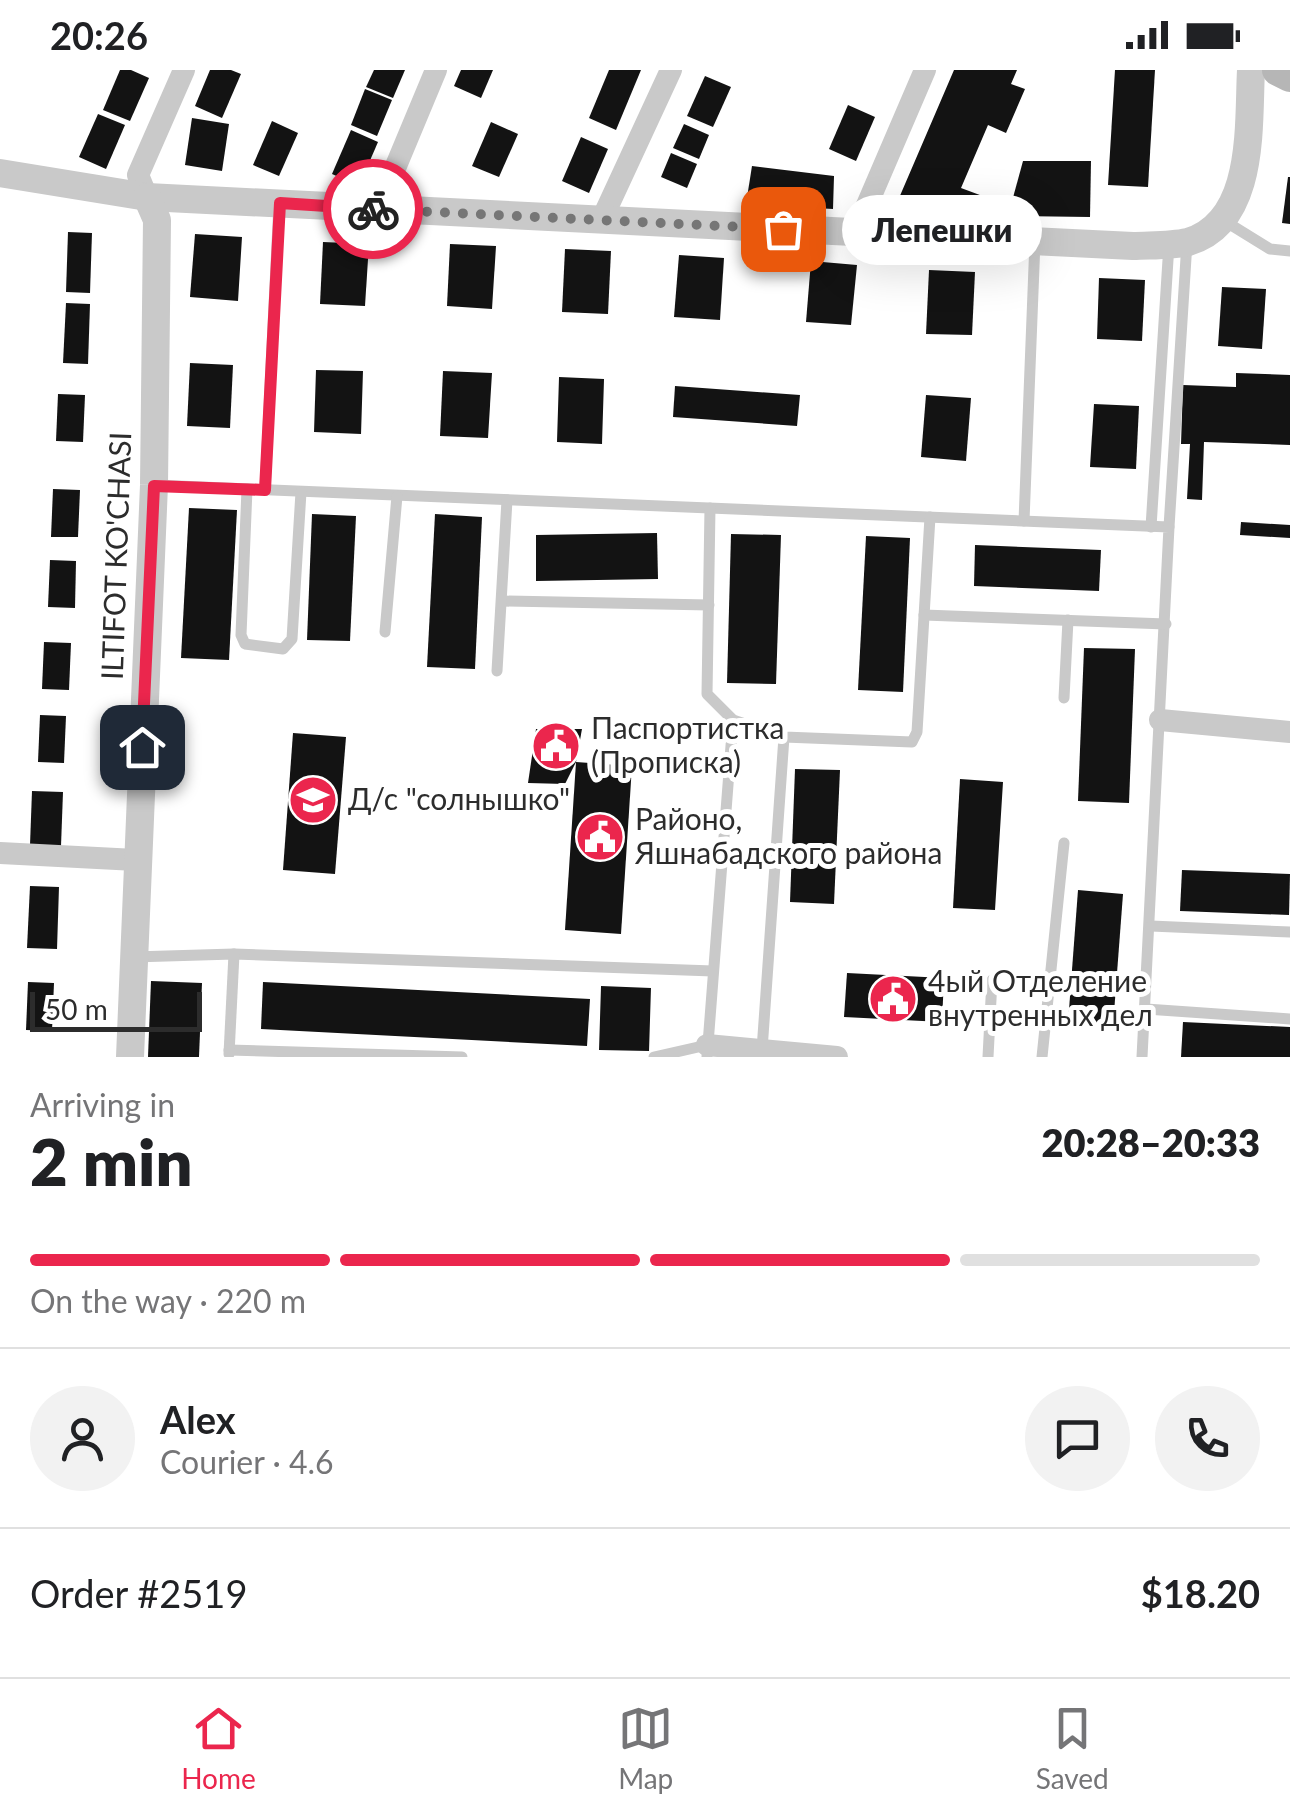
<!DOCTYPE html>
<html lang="en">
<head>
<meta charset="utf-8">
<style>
  body { margin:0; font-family:Lato,sans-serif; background:#f2f2f2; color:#202124; height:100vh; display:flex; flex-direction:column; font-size:38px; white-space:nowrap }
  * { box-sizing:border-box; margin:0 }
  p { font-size:32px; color:#757577 }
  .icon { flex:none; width:55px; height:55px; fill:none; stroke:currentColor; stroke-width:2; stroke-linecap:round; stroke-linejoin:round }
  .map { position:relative; height:987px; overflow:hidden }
  .drawer { display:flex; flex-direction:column; background:#fff; flex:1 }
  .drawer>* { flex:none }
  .scale { position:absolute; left:30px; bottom:25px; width:172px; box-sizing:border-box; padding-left:10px; border:5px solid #2c2c2c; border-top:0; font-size:28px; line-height:35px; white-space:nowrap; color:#2c2c2c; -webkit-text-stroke:8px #fff; paint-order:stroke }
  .pin { position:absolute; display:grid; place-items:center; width:85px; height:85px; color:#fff; margin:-42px; border-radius:20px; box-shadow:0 5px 15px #0006 }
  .courier { position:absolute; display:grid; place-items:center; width:100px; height:100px; margin:-50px; border:8px solid #eb264d; border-radius:50%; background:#fff; color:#222; box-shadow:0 2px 12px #0007 }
  .bubble { position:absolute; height:70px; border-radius:35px; background:#fff; box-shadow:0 10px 40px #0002; font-size:32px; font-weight:800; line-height:70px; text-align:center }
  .head em { font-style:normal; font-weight:800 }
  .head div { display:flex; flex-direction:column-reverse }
  .head { display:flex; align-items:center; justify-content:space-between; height:170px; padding:0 30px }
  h1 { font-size:65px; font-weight:800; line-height:75px }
  .bar { display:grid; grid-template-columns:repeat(4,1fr); gap:15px 10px; align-content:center; height:120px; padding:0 30px }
  .bar i { height:12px; border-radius:8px; background:#e0e0e0 }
  .bar .selected { background:#eb264d }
  .bar p { grid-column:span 4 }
  .line { display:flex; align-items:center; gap:25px; padding:0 30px; border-top:2px solid #e0e0e0 }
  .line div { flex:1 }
  .round { display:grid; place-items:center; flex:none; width:105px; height:105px; border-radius:52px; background:#f2f2f2 }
  .status { display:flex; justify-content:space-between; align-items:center; height:70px; padding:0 50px; background:#fff; direction:ltr }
  .status svg { height:28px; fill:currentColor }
  .menu { display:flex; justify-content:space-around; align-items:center; height:140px; border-top:2px solid #e0e0e0; background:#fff; font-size:28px; color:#757577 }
  .menu a { display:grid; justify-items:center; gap:5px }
  .menu .selected { color:#eb264d }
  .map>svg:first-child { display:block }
</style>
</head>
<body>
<div class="status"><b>20:26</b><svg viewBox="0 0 49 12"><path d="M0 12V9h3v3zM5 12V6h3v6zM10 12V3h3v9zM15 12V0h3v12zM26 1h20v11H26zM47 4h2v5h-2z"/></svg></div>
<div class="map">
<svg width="1290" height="987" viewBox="0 0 1290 987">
  <rect width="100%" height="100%" fill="#fff"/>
  <g fill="#131313">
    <path d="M120,0H131L149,8L130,51L103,40Z"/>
    <path d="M210,0H231L241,4L222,48L195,36Z"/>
    <path d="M374,0H405L393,28L366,17Z"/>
    <path d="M461,0H493L481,28L454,16Z"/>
    <path d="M609,0H641L616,60L589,48Z"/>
    <path d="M954,0H1017L1011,14L1025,19L1006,63L988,55L961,118L1004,134L998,153L893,142Z"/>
    <path d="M1115,0H1155L1148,117L1108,115Z"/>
    <path d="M705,6L731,17L713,57L687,46Z"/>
    <path d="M365,19L392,30L377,66L351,55Z"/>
    <path d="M848,35L875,47L856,91L829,79Z"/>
    <path d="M98,44L125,55L106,99L79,87Z"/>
    <path d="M192,48L229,54L222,101L185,95Z"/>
    <path d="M272,51L298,63L279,106L253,95Z"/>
    <path d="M491,52L518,64L499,107L472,96Z"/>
    <path d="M684,54L709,65L699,89L673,78Z"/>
    <path d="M351,60L378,72L359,116L332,104Z"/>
    <path d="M581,67L608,79L589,123L562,111Z"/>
    <path d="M671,83L697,94L687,118L661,107Z"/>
    <path d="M1023,91H1091L1090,147L1008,146Z"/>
    <path d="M752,96L834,106L833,139L746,134Z"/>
    <path d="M1288,107H1290V154L1282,153Z"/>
    <path d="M68,162L92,163L90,223L66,222Z"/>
    <path d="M195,164L242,167L238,231L190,227Z"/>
    <path d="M323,172L369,174L365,236L320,234Z"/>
    <path d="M450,174L496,176L492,239L447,236Z"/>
    <path d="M565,179L611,181L608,244L562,242Z"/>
    <path d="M679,185L724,188L720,250L674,247Z"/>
    <path d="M811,191L857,195L851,255L806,252Z"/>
    <path d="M929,200L975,202L972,265L926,264Z"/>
    <path d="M1099,208L1145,210L1142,271L1097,269Z"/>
    <path d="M1222,217L1266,219L1262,279L1218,276Z"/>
    <path d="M66,233L90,234L88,294L63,293Z"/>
    <path d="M190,293L233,295L230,358L187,356Z"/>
    <path d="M316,300L363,301L361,364L314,362Z"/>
    <path d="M443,301L492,303L488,368L440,366Z"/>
    <path d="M1236,303L1290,305V375L1204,372L1202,430L1187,429L1190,374H1181L1183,315L1236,317Z"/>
    <path d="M559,307L604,309L602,374L557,372Z"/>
    <path d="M675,316L800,325L797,356L673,347Z"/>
    <path d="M58,324L85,325L83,372L56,371Z"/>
    <path d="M926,325L971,328L966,391L921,387Z"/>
    <path d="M1094,334L1139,336L1136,399L1090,397Z"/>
    <path d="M53,419L80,420L78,467H51Z"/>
    <path d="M189,438L237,440L229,590L181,588Z"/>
    <path d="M312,444L356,446L350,571L307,570Z"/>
    <path d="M435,444L482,447L475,599L427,597Z"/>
    <path d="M1241,452L1290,455V468L1240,465Z"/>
    <path d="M657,463L658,509L536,511V465Z"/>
    <path d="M731,464L781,465L776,614L727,613Z"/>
    <path d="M866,466L910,468L903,622L858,620Z"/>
    <path d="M975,475L1101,480L1099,521L974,516Z"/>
    <path d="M50,490L76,491L75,538L48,537Z"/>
    <path d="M44,572L71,573L69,620L42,619Z"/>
    <path d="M1084,578L1135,579L1129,733L1078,731Z"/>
    <path d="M40,645L66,646L64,693L38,692Z"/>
    <path d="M536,659H582L576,692L565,714L528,713Z"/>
    <path d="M293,663L346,667L335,804L283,800Z"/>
    <path d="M576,692L632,696L621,864L565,860Z"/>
    <path d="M795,699L840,700L834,834L790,832Z"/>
    <path d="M960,709L1003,712L995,840L953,838Z"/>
    <path d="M32,721L63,722L61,776L30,775Z"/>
    <path d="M1182,800L1290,804L1289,845L1180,841Z"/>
    <path d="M30,816L59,817L57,879L27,878Z"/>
    <path d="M1078,820L1123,824L1113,956L1068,953Z"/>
    <path d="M847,903L944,908L942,952L844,947Z"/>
    <path d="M151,911L202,913L199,987H148Z"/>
    <path d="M28,912L54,913L52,961L26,960Z"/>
    <path d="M263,912L590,929L587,976L261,959Z"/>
    <path d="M601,916L651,918L649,981L599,980Z"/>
    <path d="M1183,952L1290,957V987H1181Z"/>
  </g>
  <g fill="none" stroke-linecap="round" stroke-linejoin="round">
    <g stroke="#c9c9c9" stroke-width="11">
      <path d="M1223,150L1270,179L1290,181"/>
      <path d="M154,415L1169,457L1142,987"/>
      <path d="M247,419L241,565L245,574L283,579L292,569L301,422"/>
      <path d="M265,420L279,133"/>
      <path d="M710,438L707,624L733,650L784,667L912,672L917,662L930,447"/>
      <path d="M1024,451L1035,171"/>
      <path d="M1151,457L1169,174"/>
      <path d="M1169,457L1187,172"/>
      <path d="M502,531L709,535"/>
      <path d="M924,545L1166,554"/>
      <path d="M385,562L397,426"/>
      <path d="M497,601L507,430"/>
      <path d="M1064,628L1068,550"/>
      <path d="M1151,856L1290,862"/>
      <path d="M133,887L234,884L713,901"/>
      <path d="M1146,939L1290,949"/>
      <path d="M229,980L462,987"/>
      <path d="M762,980L784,667"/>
      <path d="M229,984L234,884"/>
      <path d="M654,987L707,975"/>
      <path d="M707,987L733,650"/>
      <path d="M988,987L992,910"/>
      <path d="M1042,987L1064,773"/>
    </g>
    <g stroke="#c9c9c9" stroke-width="22">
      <path d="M147,127L138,105L184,0"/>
      <path d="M378,139L436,0"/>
      <path d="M602,149L671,0"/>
      <path d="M855,163L925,0"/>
      <path d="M1160,650L1290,662"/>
      <path d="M0,783L136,790"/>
      <path d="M707,975L837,987"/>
    </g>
    <g stroke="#c9c9c9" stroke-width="28">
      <path d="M0,103L147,127L1133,176C1151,175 1171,176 1188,172C1256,152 1248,55 1251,0"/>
      <path d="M130,987L154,415L157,150L147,127"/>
    </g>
    <path stroke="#b6b6b6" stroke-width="32" d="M1278,0L1290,6"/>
  </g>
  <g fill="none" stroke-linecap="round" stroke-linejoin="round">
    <path stroke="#767676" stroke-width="10" stroke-dasharray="0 18" d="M373,139L783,159"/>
    <path stroke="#eb264d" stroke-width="12" d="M142,677L154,416L265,420L280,133L373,139"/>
  </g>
  <defs>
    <g id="civic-disc" transform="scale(2.5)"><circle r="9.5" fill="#eb264d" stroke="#fff"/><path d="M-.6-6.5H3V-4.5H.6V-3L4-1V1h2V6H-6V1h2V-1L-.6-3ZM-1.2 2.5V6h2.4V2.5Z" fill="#fff"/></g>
    <g id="school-disc" transform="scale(2.5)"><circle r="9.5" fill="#eb264d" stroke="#fff"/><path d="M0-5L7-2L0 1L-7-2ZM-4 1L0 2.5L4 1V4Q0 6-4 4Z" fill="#fff"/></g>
  </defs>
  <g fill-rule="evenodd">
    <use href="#civic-disc" x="556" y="676"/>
    <use href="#school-disc" x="313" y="730"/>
    <use href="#civic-disc" x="600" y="767"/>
    <use href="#civic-disc" x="893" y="929"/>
  </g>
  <g text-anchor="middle" stroke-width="10" stroke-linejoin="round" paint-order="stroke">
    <g font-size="30" fill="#2c2c2c" stroke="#fff">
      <text transform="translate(117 486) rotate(-88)" y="10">ILTIFOT KO'CHASI</text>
    </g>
    <g font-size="30" fill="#2c2c2c" stroke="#fff" text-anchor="start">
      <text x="591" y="669">Паспортистка<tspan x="591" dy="34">(Прописка)</tspan></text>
      <text x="348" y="740">Д/с "солнышко"</text>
      <text x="635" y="760">Районо,<tspan x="635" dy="34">Яшнабадского района</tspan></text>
      <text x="928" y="922">4ый Отделение<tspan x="928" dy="34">внутренных дел</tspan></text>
    </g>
  </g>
</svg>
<div class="scale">50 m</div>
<div class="pin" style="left:783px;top:159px;background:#ea580c"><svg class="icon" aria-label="bag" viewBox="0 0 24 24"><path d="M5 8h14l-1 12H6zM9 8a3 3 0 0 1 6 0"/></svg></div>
<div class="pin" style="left:142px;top:677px;background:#1f2937"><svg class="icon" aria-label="home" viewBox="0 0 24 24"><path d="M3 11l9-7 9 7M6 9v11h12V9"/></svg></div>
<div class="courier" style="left:373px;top:139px"><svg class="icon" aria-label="bike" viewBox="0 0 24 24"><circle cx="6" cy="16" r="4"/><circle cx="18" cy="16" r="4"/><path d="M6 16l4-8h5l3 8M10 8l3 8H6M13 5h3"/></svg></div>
<div class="bubble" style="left:842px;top:125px;width:200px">Лепешки</div>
</div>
<section class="drawer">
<div class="head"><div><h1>2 min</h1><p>Arriving in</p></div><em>20:28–20:33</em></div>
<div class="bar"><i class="selected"></i><i class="selected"></i><i class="selected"></i><i></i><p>On the way · 220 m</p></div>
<div class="line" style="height:180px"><a class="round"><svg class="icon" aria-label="person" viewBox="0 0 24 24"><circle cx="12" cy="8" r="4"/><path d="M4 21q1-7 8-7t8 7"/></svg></a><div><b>Alex</b><p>Courier · 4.6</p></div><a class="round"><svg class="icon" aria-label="chat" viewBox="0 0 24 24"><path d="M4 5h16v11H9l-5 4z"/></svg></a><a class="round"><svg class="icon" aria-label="phone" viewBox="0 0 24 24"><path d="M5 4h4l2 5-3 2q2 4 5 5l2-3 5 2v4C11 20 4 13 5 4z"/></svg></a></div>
<div class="line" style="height:130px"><div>Order #2519</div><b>$18.20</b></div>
</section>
<nav class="menu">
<a class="selected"><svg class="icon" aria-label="home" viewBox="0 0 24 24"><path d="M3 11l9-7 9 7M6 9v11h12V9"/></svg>Home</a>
<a><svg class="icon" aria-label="map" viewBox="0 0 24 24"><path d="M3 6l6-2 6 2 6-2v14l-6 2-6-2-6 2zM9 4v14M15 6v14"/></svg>Map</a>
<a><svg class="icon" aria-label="saved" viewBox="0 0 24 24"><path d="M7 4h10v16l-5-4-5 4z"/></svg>Saved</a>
</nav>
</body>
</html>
